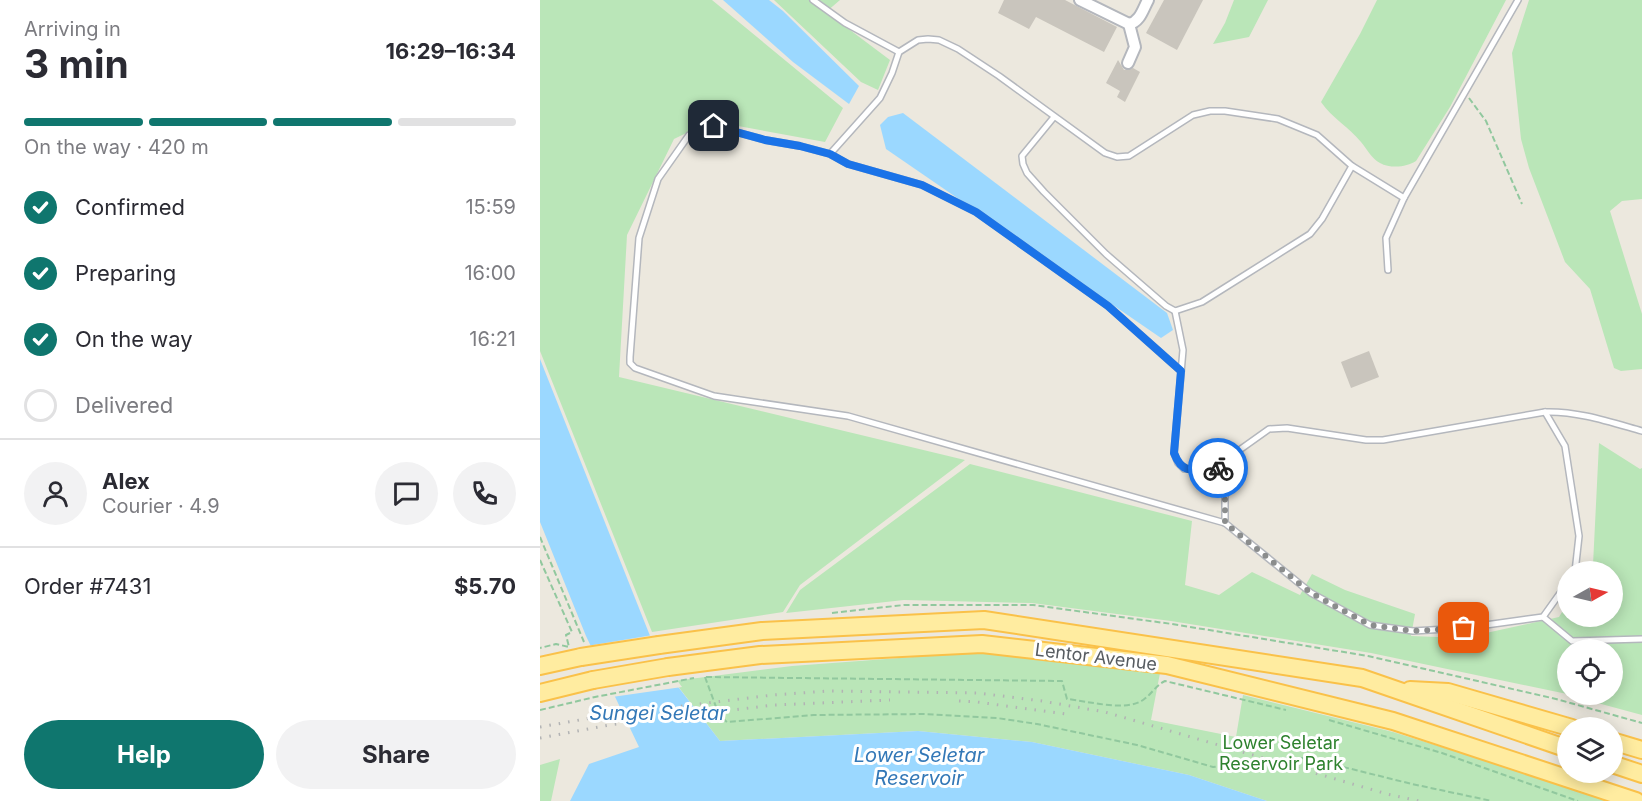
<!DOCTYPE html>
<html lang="en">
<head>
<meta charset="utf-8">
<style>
  body { margin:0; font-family:Inter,sans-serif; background:#f2f2f3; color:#2b2b33; height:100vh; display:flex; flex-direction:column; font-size:22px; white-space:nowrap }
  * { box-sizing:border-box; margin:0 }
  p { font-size:20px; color:#7c7c81 }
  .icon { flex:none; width:33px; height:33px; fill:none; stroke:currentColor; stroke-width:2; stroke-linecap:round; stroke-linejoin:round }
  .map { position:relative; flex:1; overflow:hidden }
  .sheet { display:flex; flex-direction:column; background:#fff; width:540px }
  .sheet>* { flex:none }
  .needle { width:39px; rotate:82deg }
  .tools { position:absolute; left:1017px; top:561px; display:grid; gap:12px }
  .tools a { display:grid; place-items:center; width:66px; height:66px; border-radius:50%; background:#fff; box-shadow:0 3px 15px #0003; font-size:30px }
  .pin { position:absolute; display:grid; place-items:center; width:51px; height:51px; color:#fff; margin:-26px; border-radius:12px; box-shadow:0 3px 9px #0006 }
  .courier { position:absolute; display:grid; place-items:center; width:60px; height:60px; margin:-30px; border:4px solid #1a73e8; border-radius:50%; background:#fff; color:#222; box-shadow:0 2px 8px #0007 }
  .head em { font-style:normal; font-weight:700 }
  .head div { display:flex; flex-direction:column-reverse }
  .head { display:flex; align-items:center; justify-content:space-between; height:102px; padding:0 24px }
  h1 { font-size:39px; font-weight:700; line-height:45px }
  .bar { display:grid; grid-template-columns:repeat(4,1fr); gap:9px 6px; align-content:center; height:72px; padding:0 24px }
  .bar i { height:8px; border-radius:4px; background:#e1e1e2 }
  .bar .current { background:#0f766e }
  .bar p { grid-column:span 4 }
  .line { display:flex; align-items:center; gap:15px; padding:0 24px; border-top:2px solid #e1e1e2 }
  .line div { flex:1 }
  .round { display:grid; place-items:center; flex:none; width:63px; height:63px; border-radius:32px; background:#f2f2f3 }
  ol { padding:0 24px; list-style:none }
  li { display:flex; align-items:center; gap:18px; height:66px }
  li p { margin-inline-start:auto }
  li .icon { padding:6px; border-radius:50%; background:#0f766e; color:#fff; stroke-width:4 }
  li:last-child { color:#7c7c81 }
  li i { width:33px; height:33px; border:3px solid #e1e1e2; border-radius:50% }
  .button { display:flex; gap:12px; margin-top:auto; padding:12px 24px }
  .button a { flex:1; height:69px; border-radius:36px; background:#0f766e; color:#fff; font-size:24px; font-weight:700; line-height:69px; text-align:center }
  .button a+a { background:#f2f2f3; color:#2b2b33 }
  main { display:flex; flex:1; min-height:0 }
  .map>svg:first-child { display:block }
</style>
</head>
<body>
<main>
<section class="sheet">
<div class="head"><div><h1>3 min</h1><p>Arriving in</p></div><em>16:29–16:34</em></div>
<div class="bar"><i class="current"></i><i class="current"></i><i class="current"></i><i></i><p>On the way · 420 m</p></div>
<ol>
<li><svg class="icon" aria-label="check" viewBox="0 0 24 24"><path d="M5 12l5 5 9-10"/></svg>Confirmed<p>15:59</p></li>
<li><svg class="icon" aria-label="check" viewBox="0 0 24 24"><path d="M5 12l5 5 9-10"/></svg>Preparing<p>16:00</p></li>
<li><svg class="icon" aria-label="check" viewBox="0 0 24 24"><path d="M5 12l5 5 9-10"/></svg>On the way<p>16:21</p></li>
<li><i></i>Delivered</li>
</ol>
<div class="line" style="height:108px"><a class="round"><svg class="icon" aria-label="person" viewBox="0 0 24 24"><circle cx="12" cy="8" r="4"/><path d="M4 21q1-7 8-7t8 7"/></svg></a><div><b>Alex</b><p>Courier · 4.9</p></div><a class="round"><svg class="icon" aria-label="chat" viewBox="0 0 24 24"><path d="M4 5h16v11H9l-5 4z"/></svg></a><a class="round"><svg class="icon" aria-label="phone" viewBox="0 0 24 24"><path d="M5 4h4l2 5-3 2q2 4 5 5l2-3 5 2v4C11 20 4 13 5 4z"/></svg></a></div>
<div class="line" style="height:78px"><div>Order #7431</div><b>$5.70</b></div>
<div class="button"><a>Help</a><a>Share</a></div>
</section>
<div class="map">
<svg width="1102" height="801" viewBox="0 0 1102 801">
  <rect width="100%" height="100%" fill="#ece8de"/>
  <g fill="#bae6b8">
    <path d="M0,0H172L303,108L285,142L171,121L134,139L87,235L79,377L425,460L260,585L243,612L112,632L0,351Z"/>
    <path d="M234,0H300L286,12L350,60L338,90L321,82Z"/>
    <path d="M694,0H728L709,37L673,44L685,23Z"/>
    <path d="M837,0H966L910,107L876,161C867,167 851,169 840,163C832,159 827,149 821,142C809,127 792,118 781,102L820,34Z"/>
    <path d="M989,0H1102V199L1082,201L1070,211L1102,314V369L1081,371L1074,368L1050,289L1025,262L989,168L981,139L972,53Z"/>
    <path d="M1059,443L1100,469L1102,468V715L1028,695L1072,694V650H1028L1027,694L831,653L631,621L492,603L364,600L246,613L260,590L430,464L652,521L645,585L679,595L712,572L760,595L772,574L805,590L875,614L871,636L923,638L1019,617L1027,604L1028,616H1072V572L1049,571L1053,565Z"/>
    <path d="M440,652L620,673L611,720L696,737L703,695L853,732L1077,801H727L649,775L492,742L378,731L180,741L134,681L252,666Z"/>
    <path d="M20,759L11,801H0V765Z"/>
  </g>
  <g fill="#9bd8ff">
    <path d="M183,0H229L243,11L319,86L309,104L253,62Z"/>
    <path d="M363,113L627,313L633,330L621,338L346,149L340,125L348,117Z"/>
    <path d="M0,359L122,666L180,741L378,731L492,742L649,775L727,801H30L49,764L99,747L46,636L0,522Z"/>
  </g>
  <path fill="#ece8de" d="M113,635L125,664L142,687L72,697L47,646Z"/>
  <g fill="#c9c5bd">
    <path d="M464,0H525L577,27L564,52L496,17L489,29L458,13Z"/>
    <path d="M624,0H663L637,50L606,33Z"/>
    <path d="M578,60L584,70L593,68L600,72L585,102L577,97L580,91L566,83Z"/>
    <path d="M829,351L839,377L811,388L801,362Z"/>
  </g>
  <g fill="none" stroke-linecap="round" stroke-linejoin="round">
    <g stroke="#b4b7bd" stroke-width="8">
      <g id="service">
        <path d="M273,0L305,23L359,52"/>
        <path d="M514,117L482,156L483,164L487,173L504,192L566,254L626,306L635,311L662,302L770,234L782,219L812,166"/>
        <path d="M290,154L340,98L352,73L359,52L378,40L388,39L399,40L418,49L459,76L565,153L577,157L589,156L653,115L670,111H685L738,119L777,135L812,166L864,198"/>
        <path d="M848,270L846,238L864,198L978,0"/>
        <path d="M635,311L643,350L634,453L638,463L644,469L677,466L729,429L747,428L826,440H843L1005,412C1038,411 1070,422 1102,431"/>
        <path d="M641,371L568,306L436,212L382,185L308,164L290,154L260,146L225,140L174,126L149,135L118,179L99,238L90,357V363L95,368L174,396L308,416L685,523L771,593L830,625L873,631L924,628L1003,617L1028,582"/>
        <path d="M1005,412L1025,446L1039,536L1035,572"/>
        <path d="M677,466L685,494V523"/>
        <path d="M1003,617L1032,641L1102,639"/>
      </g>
    </g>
    <g stroke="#b4b7bd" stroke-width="14">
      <g id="minor">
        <path d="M540,0L589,24"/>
        <path d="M589,24C600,22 603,9 608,0"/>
        <path d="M588,63L595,47L589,24"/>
      </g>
    </g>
    <g stroke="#fac149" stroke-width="20">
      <g id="primary">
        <path d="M119,645L222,631L444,620L822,678L1028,749"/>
        <path d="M0,666L41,657"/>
        <path d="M128,667L220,655L442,644L627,665L853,721L1096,801"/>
        <path d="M870,690L908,692L1032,728"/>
        <path d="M0,693L53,680"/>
        <path d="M1072,741L1102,750"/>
        <path d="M1072,764L1102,774"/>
      </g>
    </g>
    <g stroke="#91c89e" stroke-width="2" stroke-dasharray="6 3" stroke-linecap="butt">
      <path d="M929,98L946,121L982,204"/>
      <path d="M0,537L44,642"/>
      <path d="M0,560L32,632L26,635L29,647L16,644L0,648"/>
      <path d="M292,613L364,605H493L632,624L828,656L1016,699L1102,723"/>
      <path d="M165,677L179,715L187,722L274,715L384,714L457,718L497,724L597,745L673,767L742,758H767L872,784L952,801"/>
      <path d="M166,677L522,681L527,699C548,701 585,712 603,700C612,694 616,685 625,681L746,710"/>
      <path d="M0,710L55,697L154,678"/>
      <path d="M789,720L902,753L1038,801"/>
    </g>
    <use href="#service" stroke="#fff" stroke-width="5"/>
    <use href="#minor" stroke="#fff" stroke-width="10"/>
    <use href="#primary" stroke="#ffeca0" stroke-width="16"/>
    <g stroke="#b2b3b4" stroke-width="3" stroke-dasharray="1.5 8" stroke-linecap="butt">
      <path d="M419,701L437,702L526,714"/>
      <path d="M0,727L68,715L233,695L288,691L438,693L502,701L565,712L847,794L879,801"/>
      <path d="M0,738L69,725L234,705L350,700"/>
    </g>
    <g stroke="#fac149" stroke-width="20" stroke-linecap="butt">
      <g id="primary-bridge">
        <path d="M41,657L119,645"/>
        <path d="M53,680L128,667"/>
      </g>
    </g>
    <use href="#primary-bridge" stroke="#ffeca0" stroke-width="16"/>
  </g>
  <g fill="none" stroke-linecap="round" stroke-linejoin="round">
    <path stroke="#8b8d8d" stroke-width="6" stroke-dasharray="0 10.8" d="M678,468L685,494V523L771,593L830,625L873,631L924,628"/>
    <path stroke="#1a73e8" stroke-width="8" d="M174,126L225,140L260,146L290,154L308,164L382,185L436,212L568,306L641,371L634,453C643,477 656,469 677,466L678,468"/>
  </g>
  <g text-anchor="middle" stroke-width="6" stroke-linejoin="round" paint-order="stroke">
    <g font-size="18" fill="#575c61" stroke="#fff">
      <text transform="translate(556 657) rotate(7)" y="6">Lentor Avenue</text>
    </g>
    <g font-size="18" fill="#2e822e" stroke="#fff">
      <text x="741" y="749">Lower Seletar<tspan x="741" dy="21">Reservoir Park</tspan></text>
    </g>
    <g font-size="20" font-style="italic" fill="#3378b7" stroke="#fff">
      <text x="118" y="720">Sungei Seletar</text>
      <text x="379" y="762">Lower Seletar<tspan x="379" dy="23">Reservoir</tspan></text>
    </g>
  </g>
</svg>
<div class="tools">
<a><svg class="needle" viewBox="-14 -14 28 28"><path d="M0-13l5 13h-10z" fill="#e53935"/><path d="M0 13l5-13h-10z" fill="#7c7c81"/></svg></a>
<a><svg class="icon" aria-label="locate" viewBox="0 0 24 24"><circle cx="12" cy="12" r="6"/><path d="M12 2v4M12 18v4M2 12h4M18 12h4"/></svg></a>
<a><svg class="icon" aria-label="layers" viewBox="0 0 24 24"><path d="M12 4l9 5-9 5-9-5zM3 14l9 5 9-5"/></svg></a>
</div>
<div class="pin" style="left:924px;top:628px;background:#ea580c"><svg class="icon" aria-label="bag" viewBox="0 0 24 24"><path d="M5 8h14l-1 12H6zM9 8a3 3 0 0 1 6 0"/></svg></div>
<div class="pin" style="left:174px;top:126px;background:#1f2937"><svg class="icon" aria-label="home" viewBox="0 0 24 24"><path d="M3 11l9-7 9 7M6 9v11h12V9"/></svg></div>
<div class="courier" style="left:678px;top:468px"><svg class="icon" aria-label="bike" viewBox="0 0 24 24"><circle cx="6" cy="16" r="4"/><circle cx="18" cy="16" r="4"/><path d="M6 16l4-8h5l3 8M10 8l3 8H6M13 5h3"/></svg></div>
</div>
</main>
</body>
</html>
